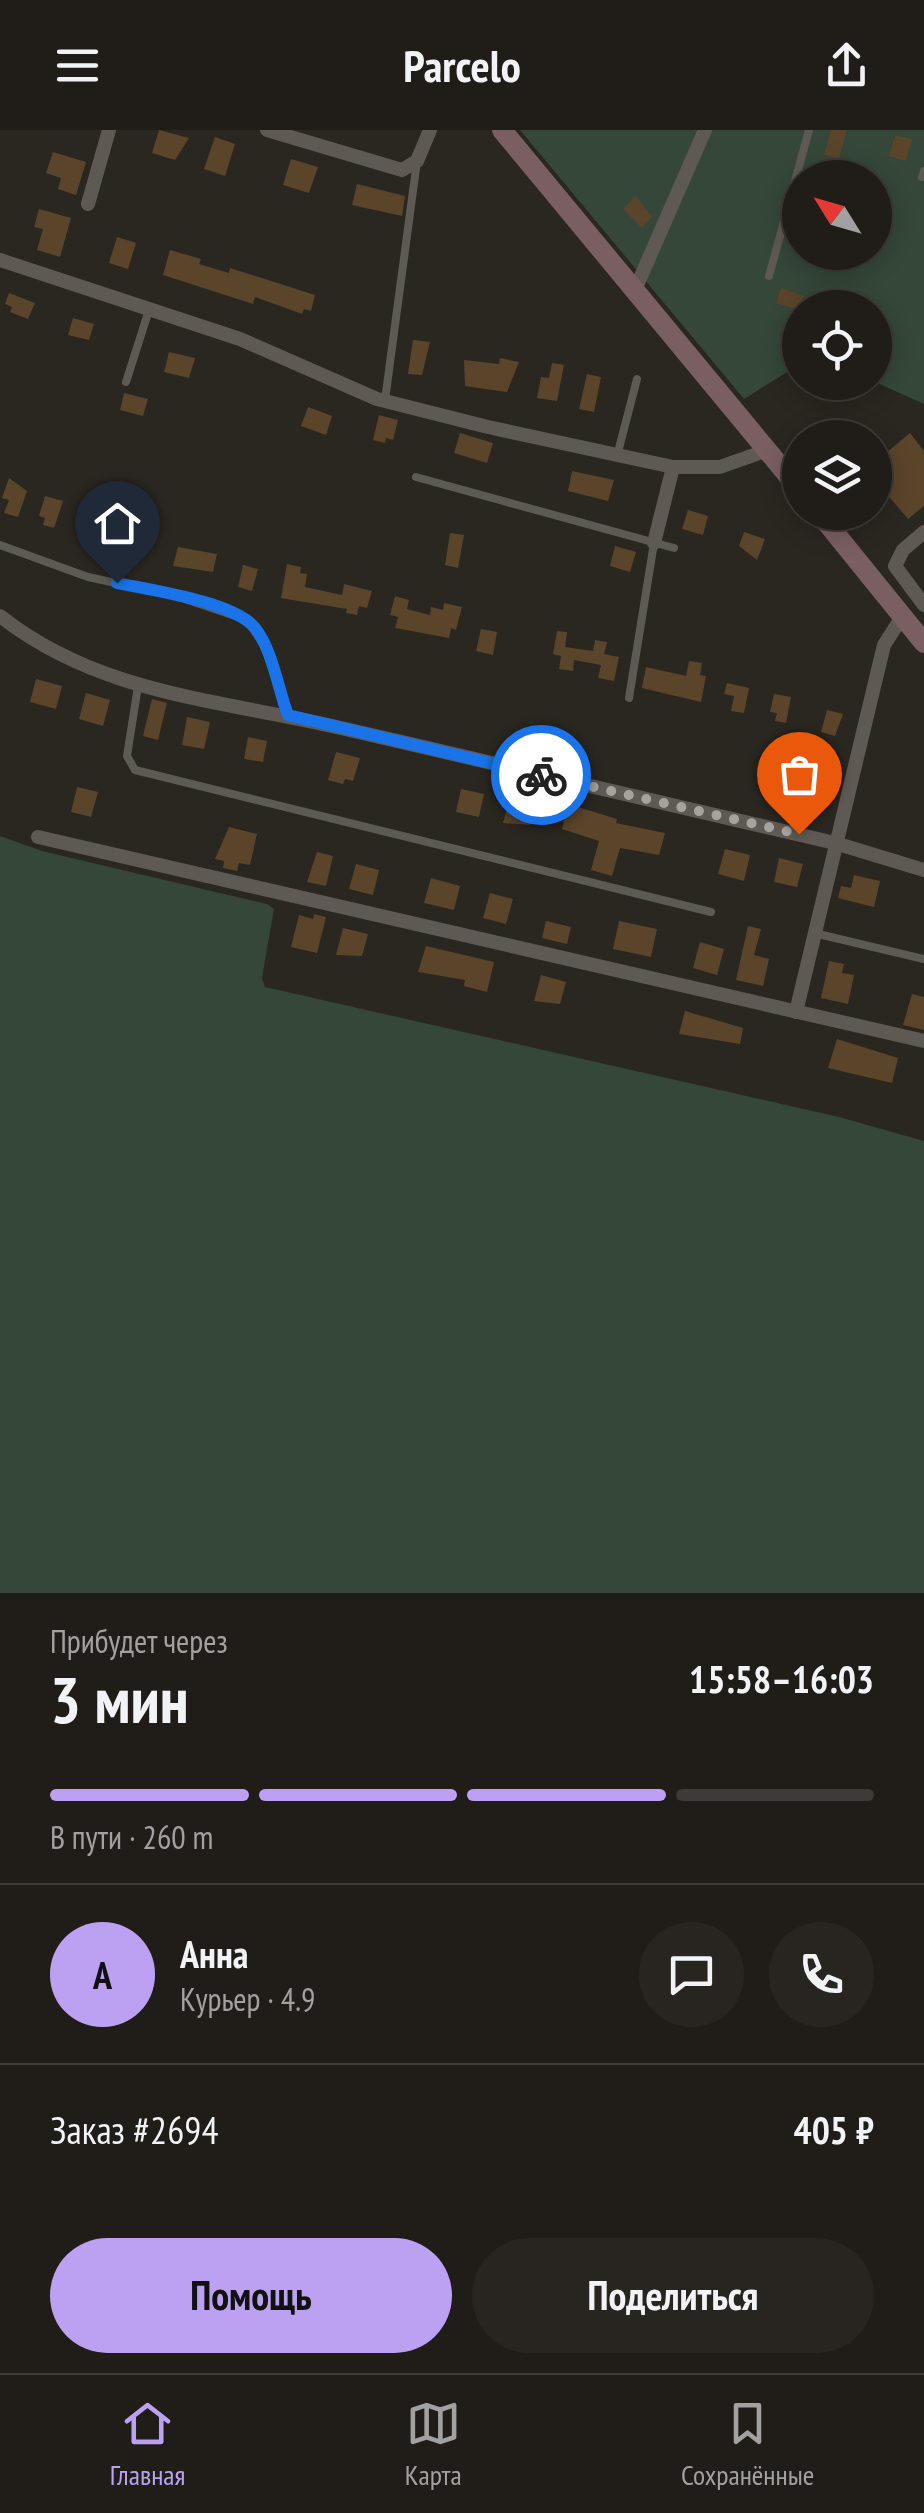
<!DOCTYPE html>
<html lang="ru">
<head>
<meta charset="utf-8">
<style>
  body { margin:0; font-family:"PT Sans Narrow",sans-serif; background:#282521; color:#f1f3f6; height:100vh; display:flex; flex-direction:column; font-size:38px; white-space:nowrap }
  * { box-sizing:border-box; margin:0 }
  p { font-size:32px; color:#a2a1a2 }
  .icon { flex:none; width:55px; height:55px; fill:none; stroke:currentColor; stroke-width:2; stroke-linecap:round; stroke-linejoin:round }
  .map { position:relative; height:1463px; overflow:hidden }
  .panel { display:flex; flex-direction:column; background:#201c18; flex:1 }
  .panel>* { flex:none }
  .needle { width:65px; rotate:307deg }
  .buttons { position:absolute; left:782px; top:30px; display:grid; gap:20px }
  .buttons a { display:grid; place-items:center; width:110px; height:110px; border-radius:50%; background:#201c18; box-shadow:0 5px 25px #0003,0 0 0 2px #3d3a37; font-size:50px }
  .pin { position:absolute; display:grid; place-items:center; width:85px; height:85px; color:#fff; margin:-102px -42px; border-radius:50% 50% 50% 0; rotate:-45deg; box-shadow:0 0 10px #0007 }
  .pin .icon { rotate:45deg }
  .courier { position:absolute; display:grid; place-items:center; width:100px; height:100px; margin:-50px; border:8px solid #1a73e8; border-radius:50%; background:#fff; color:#222; box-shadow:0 2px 12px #0007 }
  .head em { font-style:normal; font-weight:700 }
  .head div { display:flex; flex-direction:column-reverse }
  .head { display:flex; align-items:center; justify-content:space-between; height:170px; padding:0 50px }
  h1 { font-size:65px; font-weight:700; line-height:75px }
  .bar { display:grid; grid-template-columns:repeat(4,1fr); gap:15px 10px; align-content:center; height:120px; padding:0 50px }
  .bar i { height:12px; border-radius:8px; background:#3d3a37 }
  .bar .selected { background:#bca0f2 }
  .bar p { grid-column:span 4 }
  .line { display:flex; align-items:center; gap:25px; padding:0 50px; border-top:2px solid #3d3a37 }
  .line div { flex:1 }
  .round { display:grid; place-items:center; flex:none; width:105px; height:105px; border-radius:52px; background:#282521 }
  .action { display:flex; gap:20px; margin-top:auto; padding:20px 50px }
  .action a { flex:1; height:115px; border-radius:60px; background:#bca0f2; color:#111; font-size:40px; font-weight:700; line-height:115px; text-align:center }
  .action a+a { background:#282521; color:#f1f3f6 }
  header { display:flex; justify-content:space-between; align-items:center; height:130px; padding:0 50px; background:#201c18; font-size:45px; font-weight:700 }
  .dock { display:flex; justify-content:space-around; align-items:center; height:140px; border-top:2px solid #3d3a37; background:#201c18; font-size:28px; color:#a2a1a2 }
  .dock a { display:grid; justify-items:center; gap:5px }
  .dock .selected { color:#bca0f2 }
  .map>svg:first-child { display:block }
</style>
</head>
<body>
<header><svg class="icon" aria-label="menu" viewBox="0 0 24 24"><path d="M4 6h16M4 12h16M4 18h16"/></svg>Parcelo<svg class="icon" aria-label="share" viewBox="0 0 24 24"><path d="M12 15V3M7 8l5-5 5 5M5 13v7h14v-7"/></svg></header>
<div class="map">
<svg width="924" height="1463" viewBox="0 0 924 1463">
  <rect width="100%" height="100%" fill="#2a2620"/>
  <g fill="#344738" fill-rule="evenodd">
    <path d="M520,0H924V274L875,252V178H800V234L744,269ZM800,48H875V122H800Z"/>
    <path d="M0,706L42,721L267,774L274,779L262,848L265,857L839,987L924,1011V1463H0Z"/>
  </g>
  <g fill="#5a452b">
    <path d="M159,0L189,8L175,30L152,23Z"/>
    <path d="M831,0H847L839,29L824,25Z"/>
    <path d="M895,5L912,9L906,31L889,26Z"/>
    <path d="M215,7L235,14L225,46L204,39Z"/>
    <path d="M53,22L86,32L76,65L58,59L61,48L46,43Z"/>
    <path d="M291,29L318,37L309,63L283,55Z"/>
    <path d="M357,54L405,66L402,86L352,75Z"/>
    <path d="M636,66L652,87L642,98L623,79Z"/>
    <path d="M39,79L71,88L60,127L37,120L43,99L34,97Z"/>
    <path d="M117,107L136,113L128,139L109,133Z"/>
    <path d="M170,120L201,129L199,134L229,143L230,138L315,165L311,181L304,179L302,184L255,167L253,174L163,145Z"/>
    <path d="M781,158L804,166L800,180L776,173Z"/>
    <path d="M9,163L35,173L28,189L10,182L12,177L5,174Z"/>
    <path d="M73,188L94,194L89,210L68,205Z"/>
    <path d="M413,210L430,212L422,245L408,244Z"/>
    <path d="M169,222L195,228L189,248L164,242Z"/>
    <path d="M500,228L519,232L507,262L465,256L464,230L499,234Z"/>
    <path d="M552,233L564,235L557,271L537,268L541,247L549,248Z"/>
    <path d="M587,244L601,247L594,282L579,279Z"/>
    <path d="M124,263L148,269L143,286L120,280Z"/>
    <path d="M308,277L332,286L326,305L301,296Z"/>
    <path d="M379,285L398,290L393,310L386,308L385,313L373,310Z"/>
    <path d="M460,303L493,313L487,333L454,323Z"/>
    <path d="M910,303L924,321V376L908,389L875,350V332Z"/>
    <path d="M572,341L614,350L608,371L568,361Z"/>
    <path d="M9,348L27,361L18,387L4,383L9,370L2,368Z"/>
    <path d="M45,366L63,371L54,398L43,395L45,388L39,386Z"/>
    <path d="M140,378L152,382L147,399L153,401L146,423L134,419L138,405L132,403Z"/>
    <path d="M688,380L708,386L703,405L682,399Z"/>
    <path d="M93,381L111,386L104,411L93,407L96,396L89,394Z"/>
    <path d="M744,402L765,409L757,430L739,416Z"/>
    <path d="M450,403L464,405L458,438L445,435Z"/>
    <path d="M615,416L636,422L630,442L610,436Z"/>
    <path d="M178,417L217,424L213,442L173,436Z"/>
    <path d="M287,434L301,437L300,443L307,444L305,457L342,465L344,454L372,461L367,478L359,476L357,485L346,483L347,479L281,468Z"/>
    <path d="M243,435L258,439L252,461L238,457Z"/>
    <path d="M395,466L409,470L407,479L430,485L431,477L443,480L444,473L462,477L456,500L451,498L449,508L395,498L398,487L390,485Z"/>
    <path d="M481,499L497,502L493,525L476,521Z"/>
    <path d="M557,501L567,502L565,517L593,521L595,510L607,512L604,524L619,527L614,551L598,548L601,535L574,530L573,541L559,539L561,526L553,524Z"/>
    <path d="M689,531L702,533L700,545L706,546L701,572L642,558L646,537L686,546Z"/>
    <path d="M36,549L62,556L56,579L30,572Z"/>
    <path d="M727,553L749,558L744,583L731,581L734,566L724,564Z"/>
    <path d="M86,563L110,570L103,596L79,589Z"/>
    <path d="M774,564L791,567L786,593L775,591L777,583L770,582Z"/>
    <path d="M152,569L167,573L158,610L143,606Z"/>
    <path d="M827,580L843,584L835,606L821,602Z"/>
    <path d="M187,587L210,592L204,619L182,615Z"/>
    <path d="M248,607L267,611L263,632L244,629Z"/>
    <path d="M336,622L360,628L353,651L345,649L343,654L328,650Z"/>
    <path d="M77,657L98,662L91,687L71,682Z"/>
    <path d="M461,659L484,664L479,687L456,682Z"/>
    <path d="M510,667L535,673L530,695L503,693Z"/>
    <path d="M568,674L617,689L616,693L665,703L659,725L620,718L612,746L591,740L599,711L562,699Z"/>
    <path d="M229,697L257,704L250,735L239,733L237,741L223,738L224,731L215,729Z"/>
    <path d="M725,719L750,725L744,751L718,744Z"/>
    <path d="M317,722L333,726L326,756L307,752Z"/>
    <path d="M779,728L803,734L797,757L774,752Z"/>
    <path d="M356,734L379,740L373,765L349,759Z"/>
    <path d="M854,745L880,751L874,777L838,768L841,756L851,758Z"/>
    <path d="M431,748L460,756L454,780L424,773Z"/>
    <path d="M490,763L513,769L506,794L483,788Z"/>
    <path d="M314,784L326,787L317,823L291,817L299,785L313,789Z"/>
    <path d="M546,791L571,797L567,814L542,808Z"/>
    <path d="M619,791L657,799L651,827L613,819Z"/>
    <path d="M748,796L761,799L754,825L769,829L763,856L736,850Z"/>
    <path d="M343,798L368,804L362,826L336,825Z"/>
    <path d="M700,812L724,819L717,845L693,838Z"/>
    <path d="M426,816L494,832L487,862L464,856L465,850L418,842Z"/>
    <path d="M829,831L844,834L842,843L854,845L848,874L821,868Z"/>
    <path d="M541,845L566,852L560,874L534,871Z"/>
    <path d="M912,864L924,867V900L903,895Z"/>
    <path d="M685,881L743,898L740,914L679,904Z"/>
    <path d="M837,909L898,928L892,953L828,938Z"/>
  </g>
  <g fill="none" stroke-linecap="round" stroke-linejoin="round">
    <g stroke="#5e5953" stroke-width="8">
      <path d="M922,47L924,41"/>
      <path d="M769,146L809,0"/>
      <path d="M126,252L149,180"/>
      <path d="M385,270L417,31"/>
      <path d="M617,326L637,249"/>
      <path d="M416,347L674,418"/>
      <path d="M0,415L88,447L176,466L247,490L264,515L288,585"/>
      <path d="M138,556L127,626L135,640L711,782"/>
      <path d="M629,568L654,413"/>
      <path d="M814,803L924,829"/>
    </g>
    <g stroke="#5e5953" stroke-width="14">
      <path d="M267,0L402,40L417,31L430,0"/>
      <path d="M88,74L109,0"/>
      <path d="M0,130L240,209L377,269L488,297L673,337H720L768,320"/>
      <path d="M635,160L705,0"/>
      <path d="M924,402L903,420L895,436L924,475"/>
      <path d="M654,413L673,337"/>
      <path d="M0,486C100,565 222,570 341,598C506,636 671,675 835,713L924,740"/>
      <path d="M38,707L924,911"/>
      <path d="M796,882L884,515L902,487"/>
    </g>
    <g stroke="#7a5f62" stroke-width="20">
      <path d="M502,0L800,360"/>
      <path d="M818,382L924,513"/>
    </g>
  </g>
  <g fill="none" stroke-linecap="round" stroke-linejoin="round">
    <path stroke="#a6a39e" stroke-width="10" stroke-dasharray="0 18" d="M541,645L799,704"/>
    <path stroke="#1a73e8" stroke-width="12" d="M117,453C150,460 235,472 255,498C273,521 278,559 288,585L541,645"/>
  </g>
</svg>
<div class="buttons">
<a><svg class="needle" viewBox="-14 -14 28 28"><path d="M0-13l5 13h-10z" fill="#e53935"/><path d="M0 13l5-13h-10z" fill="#a2a1a2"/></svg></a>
<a><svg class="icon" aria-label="locate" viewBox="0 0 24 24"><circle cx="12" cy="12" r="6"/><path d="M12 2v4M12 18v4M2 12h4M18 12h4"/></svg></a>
<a><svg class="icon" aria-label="layers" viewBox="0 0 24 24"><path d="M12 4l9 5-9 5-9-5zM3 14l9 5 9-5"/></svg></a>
</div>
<div class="pin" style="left:799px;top:704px;background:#ea580c"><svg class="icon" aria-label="bag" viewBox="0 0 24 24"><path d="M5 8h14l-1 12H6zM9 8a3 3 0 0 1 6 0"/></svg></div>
<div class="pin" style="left:117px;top:453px;background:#1f2937"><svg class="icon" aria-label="home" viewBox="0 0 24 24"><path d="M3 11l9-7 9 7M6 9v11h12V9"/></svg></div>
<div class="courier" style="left:541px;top:645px"><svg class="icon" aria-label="bike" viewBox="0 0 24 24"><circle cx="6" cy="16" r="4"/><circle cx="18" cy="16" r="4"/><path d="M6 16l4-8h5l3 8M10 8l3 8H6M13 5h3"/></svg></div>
</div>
<section class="panel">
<div class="head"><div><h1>3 мин</h1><p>Прибудет через</p></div><em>15:58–16:03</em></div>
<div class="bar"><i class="selected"></i><i class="selected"></i><i class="selected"></i><i></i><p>В пути · 260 m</p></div>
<div class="line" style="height:180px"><b class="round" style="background:#bca0f2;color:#111">А</b><div><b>Анна</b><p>Курьер · 4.9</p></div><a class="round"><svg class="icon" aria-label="chat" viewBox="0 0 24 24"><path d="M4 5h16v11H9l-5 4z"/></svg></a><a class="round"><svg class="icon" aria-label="phone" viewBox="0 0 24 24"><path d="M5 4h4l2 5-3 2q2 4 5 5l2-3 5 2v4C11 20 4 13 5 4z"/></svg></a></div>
<div class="line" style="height:130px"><div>Заказ #2694</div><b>405 ₽</b></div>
<div class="action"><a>Помощь</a><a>Поделиться</a></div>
</section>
<nav class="dock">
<a class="selected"><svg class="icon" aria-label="home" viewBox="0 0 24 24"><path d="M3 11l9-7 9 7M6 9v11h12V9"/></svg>Главная</a>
<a><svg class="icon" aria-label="map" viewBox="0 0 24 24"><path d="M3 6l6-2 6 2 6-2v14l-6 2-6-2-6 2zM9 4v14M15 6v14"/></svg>Карта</a>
<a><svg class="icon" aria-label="saved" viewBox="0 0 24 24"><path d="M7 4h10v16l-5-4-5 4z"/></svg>Сохранённые</a>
</nav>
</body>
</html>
